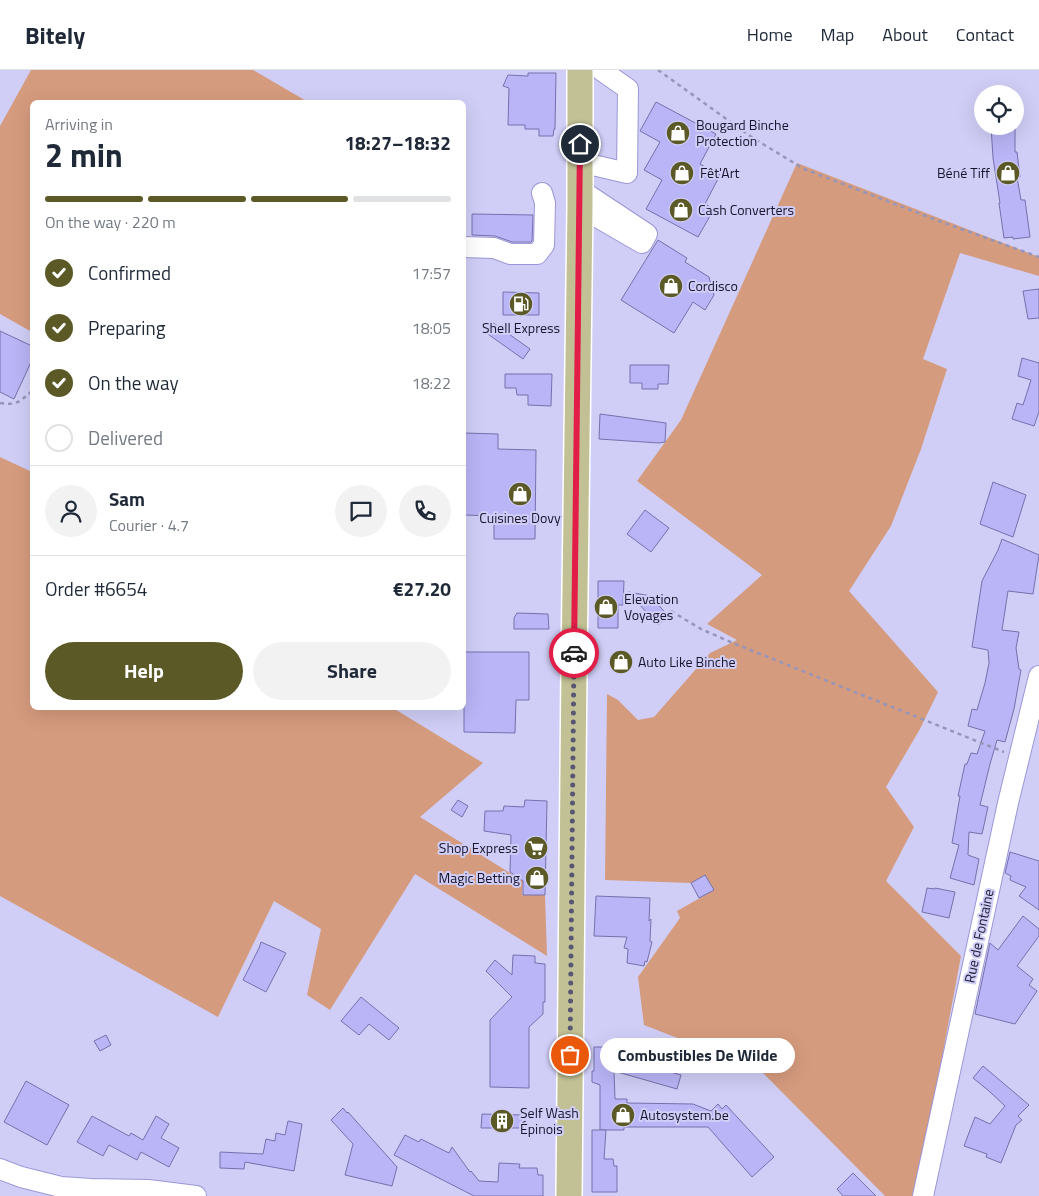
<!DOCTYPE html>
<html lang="en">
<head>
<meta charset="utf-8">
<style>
  body { margin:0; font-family:"Titillium Web",sans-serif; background:#f2f2f3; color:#1f2937; height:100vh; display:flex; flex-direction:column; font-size:19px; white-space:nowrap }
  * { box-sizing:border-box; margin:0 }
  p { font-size:16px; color:#747a83 }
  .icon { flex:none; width:28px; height:28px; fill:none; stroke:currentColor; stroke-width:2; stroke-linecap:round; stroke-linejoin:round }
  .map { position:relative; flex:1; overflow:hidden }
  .side { position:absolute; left:30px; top:30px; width:436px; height:610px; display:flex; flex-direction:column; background:#fff; border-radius:8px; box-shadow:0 5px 20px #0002 }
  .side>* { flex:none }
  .fabs { position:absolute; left:974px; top:15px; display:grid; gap:10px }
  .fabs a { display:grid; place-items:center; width:50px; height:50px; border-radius:50%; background:#fff; box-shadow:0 5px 20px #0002; font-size:25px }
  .pin { position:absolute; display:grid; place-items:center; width:42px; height:42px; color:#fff; margin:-21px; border:2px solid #fff; border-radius:50%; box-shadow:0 1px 5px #0007 }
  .courier { position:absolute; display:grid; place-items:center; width:50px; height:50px; margin:-25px; border:4px solid #e11d48; border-radius:50%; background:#fff; color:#222; box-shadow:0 1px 6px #0007 }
  .bubble { position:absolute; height:35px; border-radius:18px; background:#fff; box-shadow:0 5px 20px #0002; font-size:16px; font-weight:700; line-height:35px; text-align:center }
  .summary em { font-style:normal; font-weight:700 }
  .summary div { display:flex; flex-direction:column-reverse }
  .summary { display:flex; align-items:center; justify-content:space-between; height:85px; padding:0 15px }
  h1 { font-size:32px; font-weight:700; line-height:38px }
  .bar { display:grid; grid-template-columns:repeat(4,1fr); gap:8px 5px; align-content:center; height:60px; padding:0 15px }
  .bar i { height:6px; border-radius:4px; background:#e0e1e3 }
  .bar .current { background:#5b5a26 }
  .bar p { grid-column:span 4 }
  .line { display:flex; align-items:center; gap:12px; padding:0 15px; border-top:1px solid #e0e1e3 }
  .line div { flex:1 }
  .round { display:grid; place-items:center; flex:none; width:52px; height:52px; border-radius:26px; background:#f2f2f3 }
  ol { padding:0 15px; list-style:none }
  li { display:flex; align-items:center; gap:15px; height:55px }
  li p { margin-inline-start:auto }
  li .icon { padding:5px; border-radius:50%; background:#5b5a26; color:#fff; stroke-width:4 }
  li:last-child { color:#747a83 }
  li i { width:28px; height:28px; border:2px solid #e0e1e3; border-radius:50% }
  .button { display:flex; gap:10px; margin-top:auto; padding:10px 15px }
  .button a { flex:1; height:58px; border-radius:30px; background:#5b5a26; color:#fff; font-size:20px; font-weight:700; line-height:58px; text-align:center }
  .button a+a { background:#f2f2f3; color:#1f2937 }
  header { display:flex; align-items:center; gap:30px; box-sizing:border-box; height:70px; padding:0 25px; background:#fff; border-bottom:1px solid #e0e1e3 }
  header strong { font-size:24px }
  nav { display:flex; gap:28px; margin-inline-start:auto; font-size:18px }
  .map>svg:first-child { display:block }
</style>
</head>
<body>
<header>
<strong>Bitely</strong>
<nav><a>Home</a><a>Map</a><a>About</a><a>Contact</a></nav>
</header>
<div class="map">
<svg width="1039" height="1126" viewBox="0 0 1039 1126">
  <rect width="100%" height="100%" fill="#d0cef6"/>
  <g fill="#d59b7e">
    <path d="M31,0H253L308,32H32V262L0,244V56Z"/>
    <path d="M797,93L1039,187V206L960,183L923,289L947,299L921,379L891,456L849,521L938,622L920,659L886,717L914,757L886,811L961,886L916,1126H885L760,1000L644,955L638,907L680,848L677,841L714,820L705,805L691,813L605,810L607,624L618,630L638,650L654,647L710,583L737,570L707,554L762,505L637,411L681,350Z"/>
    <path d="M0,387L32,402V638H393L483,693L420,747L523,811L522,825H545L547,886L415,804L330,940L307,925L321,859L274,831L218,947L0,826Z"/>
  </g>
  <g fill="#b9b5f6" stroke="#7671ad">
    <path d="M528,3H556L555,59H554L553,66H539V59H525V55H508L509,18L503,16L508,5L528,6Z"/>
    <path d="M656,32L716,64L700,94L720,105L705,134L714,139L698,167L646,139L662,110L644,100L660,72L640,61Z"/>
    <path d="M991,56H1015V82H1017L1020,107H1017L1021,130H1025L1030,167L1013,169V167L1004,168L999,133H1000L993,88Z"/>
    <path d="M472,144L533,145L532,171L531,172H512L495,166L472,165Z"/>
    <path d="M658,170L687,188L685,192L709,207L714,225L705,240L693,232L674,263L621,230Z"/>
    <path d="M1039,219V248L1028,249L1023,221Z"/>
    <path d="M503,222L539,223V245H503Z"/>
    <path d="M492,252L530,279L523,289L485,262Z"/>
    <path d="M0,261L32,276V290L14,329L0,322Z"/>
    <path d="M1022,288L1039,293V342L1034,356L1012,349L1017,333L1023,335L1031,310L1018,306Z"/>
    <path d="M630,295H669L668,314H658V319H642V313H630Z"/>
    <path d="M505,304H552L551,336L528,335V325H517L516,318H505Z"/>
    <path d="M600,344L666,353L665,372L659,373L599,369Z"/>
    <path d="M464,363L498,364V379L536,380L535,469H494V446L464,445Z"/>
    <path d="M993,412L1026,425L1013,467L980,454Z"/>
    <path d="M645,440L669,458L651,482L627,464Z"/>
    <path d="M1002,469L1039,485L1033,524L1008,521L1002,560L1019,562L1016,578L1019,599L1021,600L1014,639L1005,672L997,670L990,694L980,735L988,737L982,764L969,762L968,785L979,789L974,815L950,808L959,775L952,773L960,726H958L965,694H967L971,683L977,684L985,661L968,656L972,639L977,640L985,613L989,593L988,580L972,577L982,511L998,480Z"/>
    <path d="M598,511H624L623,535H618V558H598Z"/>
    <path d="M628,522L651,526L668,546L658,555Z"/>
    <path d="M517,543L548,544L549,559H514V548Z"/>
    <path d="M464,582H529V630H516L515,663L464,662Z"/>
    <path d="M458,730L468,736L462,747L451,740Z"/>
    <path d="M525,730L547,731L545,825H523V811L510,802L511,765L484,761L485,741H503L504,736L524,737Z"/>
    <path d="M1010,782L1039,791V840L1019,826L1026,817L1010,810L1011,806L1005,803Z"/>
    <path d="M705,805L714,820L699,828L691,813Z"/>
    <path d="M927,818L935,819V818L955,822L949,848L922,842Z"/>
    <path d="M596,826L650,828L649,851L651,849L650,871L652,872L647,892L645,891L644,896L627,893L628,879L624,878L627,867L594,866Z"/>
    <path d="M1023,846L1039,859V866L1017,896L1033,909L1029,915L1037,921L1015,954L975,944L990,873L998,880Z"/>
    <path d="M261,872L286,883L266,922L243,910L259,878Z"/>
    <path d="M513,885L535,886V893L545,894V932H543V944L529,957V1018L490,1017V950L512,927L486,901L495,890L512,905Z"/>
    <path d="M361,927L399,958L389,970L369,954L359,965L341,951Z"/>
    <path d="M106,965L111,975L100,981L94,971Z"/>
    <path d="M594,977H629V985L640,986L639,993L681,1005L677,1019L614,1001L615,1029H627V1033L693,1034L711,1041L718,1034L722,1039L726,1035L774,1087L752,1107L708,1057H624V1060H600V1015L592,1012V1001H594Z"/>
    <path d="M983,996L1029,1035L1018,1046L1022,1050L1016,1055L1001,1093L986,1087L987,1084L964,1076L975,1047L990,1054L1005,1036L989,1021L973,1008Z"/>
    <path d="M26,1011L69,1035L47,1075L4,1052Z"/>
    <path d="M343,1038L347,1043L348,1042L397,1097L392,1116L345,1105L353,1074L331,1050Z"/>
    <path d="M482,1044L522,1045V1058H481Z"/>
    <path d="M92,1046L129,1066L131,1063L143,1070L156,1046L169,1054L161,1068L179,1078L169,1097L141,1082L137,1090L109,1075L103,1086L77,1072Z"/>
    <path d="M288,1051L302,1054L294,1101L245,1092L244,1099L220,1098V1082L263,1084L266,1069L275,1071L276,1063L285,1065Z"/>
    <path d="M592,1060H606L604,1089H613L614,1096H617V1122H592Z"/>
    <path d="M405,1065L419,1072L421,1069L449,1083L452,1077L470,1102L471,1101L479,1111L498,1112L499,1093L520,1094L519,1098H537L538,1105H543V1126H474L394,1085Z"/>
    <path d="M853,1103L876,1126H843L837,1119Z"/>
  </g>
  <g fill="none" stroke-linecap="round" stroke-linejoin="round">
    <g stroke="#9c97d7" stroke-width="22">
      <g id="minor">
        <path d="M580,92L627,103L628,19L601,0"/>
        <path d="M579,119L647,164L642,173L580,137"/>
        <path d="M464,177L494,178L510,184H537L544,175L545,133L542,123"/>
        <path d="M0,1099L21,1107L61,1117L91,1119L148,1120L196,1126"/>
        <path d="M923,1126L1008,733L1039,606"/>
      </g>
    </g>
    <g stroke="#fff" stroke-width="28">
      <path id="major" d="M569,1126L574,597L580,137V0"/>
    </g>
    <g stroke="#9795b8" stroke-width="2.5" stroke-dasharray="4 4" stroke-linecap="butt">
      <path d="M658,0L753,68L804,99L939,151L1039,187"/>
      <path d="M0,333C17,336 20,331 32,321"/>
      <path d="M671,541L701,559L733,573L1004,682"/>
    </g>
    <use href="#minor" stroke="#fff" stroke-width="20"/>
    <use href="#major" stroke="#c2c195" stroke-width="25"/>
  </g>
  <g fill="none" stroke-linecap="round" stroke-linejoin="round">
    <path stroke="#585673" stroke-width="5" stroke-dasharray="0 9" d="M570,985L574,583"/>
    <path stroke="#e11d48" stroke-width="6" d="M574,583L580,74"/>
  </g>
  <defs>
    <g id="shop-disc" transform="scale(1.25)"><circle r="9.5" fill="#5b5a26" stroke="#d0cef6"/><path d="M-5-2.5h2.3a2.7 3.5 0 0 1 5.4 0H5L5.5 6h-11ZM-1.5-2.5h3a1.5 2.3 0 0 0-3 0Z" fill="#fff"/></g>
    <g id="fuel-disc" transform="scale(1.25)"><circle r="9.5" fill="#5b5a26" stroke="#d0cef6"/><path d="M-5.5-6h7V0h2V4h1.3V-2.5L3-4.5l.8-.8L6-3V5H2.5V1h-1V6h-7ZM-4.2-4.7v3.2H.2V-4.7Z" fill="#fff"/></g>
    <g id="supermarket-disc" transform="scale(1.25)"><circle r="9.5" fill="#5b5a26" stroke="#d0cef6"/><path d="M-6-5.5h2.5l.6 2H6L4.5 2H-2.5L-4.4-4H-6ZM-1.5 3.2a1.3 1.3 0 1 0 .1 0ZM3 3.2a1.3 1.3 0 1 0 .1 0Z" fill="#fff"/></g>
    <g id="building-disc" transform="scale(1.25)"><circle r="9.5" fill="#5b5a26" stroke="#d0cef6"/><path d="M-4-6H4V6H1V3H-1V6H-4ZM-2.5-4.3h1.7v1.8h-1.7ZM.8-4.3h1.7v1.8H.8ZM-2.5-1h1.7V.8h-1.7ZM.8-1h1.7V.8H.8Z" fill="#fff"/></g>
  </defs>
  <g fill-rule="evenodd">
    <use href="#shop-disc" x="678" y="63"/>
    <use href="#shop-disc" x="682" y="103"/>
    <use href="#shop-disc" x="1008" y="103"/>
    <use href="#shop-disc" x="681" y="140"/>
    <use href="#shop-disc" x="671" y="216"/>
    <use href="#fuel-disc" x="521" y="234"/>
    <use href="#shop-disc" x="520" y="424"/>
    <use href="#shop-disc" x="606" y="537"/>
    <use href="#shop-disc" x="621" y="592"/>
    <use href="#supermarket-disc" x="536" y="778"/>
    <use href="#shop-disc" x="537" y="808"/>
    <use href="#shop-disc" x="623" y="1045"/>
    <use href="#building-disc" x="502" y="1051"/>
  </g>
  <g text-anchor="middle" stroke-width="4" stroke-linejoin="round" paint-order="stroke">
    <g font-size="14" fill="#18152d" stroke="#d0cef6" text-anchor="start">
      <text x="696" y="60">Bougard Binche<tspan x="696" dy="16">Protection</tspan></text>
      <text x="700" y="108">Fêt'Art</text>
      <text x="990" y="108" text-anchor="end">Béné Tiff</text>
      <text x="698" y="145">Cash Converters</text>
      <text x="688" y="221">Cordisco</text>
      <text x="521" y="263" text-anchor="middle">Shell Express</text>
      <text x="520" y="453" text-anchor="middle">Cuisines Dovy</text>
      <text x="624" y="534">Elevation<tspan x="624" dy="16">Voyages</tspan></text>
      <text x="638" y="597">Auto Like Binche</text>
      <text x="518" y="783" text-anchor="end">Shop Express</text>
      <text x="520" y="813" text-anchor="end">Magic Betting</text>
      <text x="520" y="1048">Self Wash<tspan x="520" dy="16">Épinois</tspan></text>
      <text x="640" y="1050">Autosystem.be</text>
    </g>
    <g font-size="14" fill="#18152d" stroke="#d0cef6">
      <text transform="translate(979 866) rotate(-78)" y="5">Rue de Fontaine</text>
    </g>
  </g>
</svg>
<div class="fabs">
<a><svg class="icon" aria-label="locate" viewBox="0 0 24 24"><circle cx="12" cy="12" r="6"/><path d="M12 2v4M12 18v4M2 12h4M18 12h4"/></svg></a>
</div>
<div class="pin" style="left:570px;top:985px;background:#ea580c"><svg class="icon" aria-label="bag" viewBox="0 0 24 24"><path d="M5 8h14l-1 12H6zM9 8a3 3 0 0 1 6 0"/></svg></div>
<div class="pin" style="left:580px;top:74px;background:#1f2937"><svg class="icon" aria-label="home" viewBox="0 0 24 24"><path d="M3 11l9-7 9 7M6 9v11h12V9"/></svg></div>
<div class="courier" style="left:574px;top:583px"><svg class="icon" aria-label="car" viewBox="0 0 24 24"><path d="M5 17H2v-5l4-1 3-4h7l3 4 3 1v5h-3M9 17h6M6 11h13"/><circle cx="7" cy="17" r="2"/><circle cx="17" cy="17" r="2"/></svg></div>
<div class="bubble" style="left:600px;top:968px;width:195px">Combustibles De Wilde</div>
<section class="side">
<div class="summary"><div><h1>2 min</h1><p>Arriving in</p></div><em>18:27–18:32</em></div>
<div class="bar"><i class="current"></i><i class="current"></i><i class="current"></i><i></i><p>On the way · 220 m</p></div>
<ol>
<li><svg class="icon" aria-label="check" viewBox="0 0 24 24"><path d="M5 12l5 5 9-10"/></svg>Confirmed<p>17:57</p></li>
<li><svg class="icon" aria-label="check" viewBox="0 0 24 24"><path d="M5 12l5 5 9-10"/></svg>Preparing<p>18:05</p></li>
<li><svg class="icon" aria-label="check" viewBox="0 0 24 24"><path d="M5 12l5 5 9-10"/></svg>On the way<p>18:22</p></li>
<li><i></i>Delivered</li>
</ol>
<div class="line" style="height:90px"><a class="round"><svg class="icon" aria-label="person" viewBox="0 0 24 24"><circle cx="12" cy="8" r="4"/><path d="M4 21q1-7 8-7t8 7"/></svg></a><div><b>Sam</b><p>Courier · 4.7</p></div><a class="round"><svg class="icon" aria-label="chat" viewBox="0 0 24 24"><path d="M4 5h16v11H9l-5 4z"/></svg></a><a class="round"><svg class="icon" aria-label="phone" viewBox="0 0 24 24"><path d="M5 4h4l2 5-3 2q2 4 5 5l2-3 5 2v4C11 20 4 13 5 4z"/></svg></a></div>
<div class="line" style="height:65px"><div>Order #6654</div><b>€27.20</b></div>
<div class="button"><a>Help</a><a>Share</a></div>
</section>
</div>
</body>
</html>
